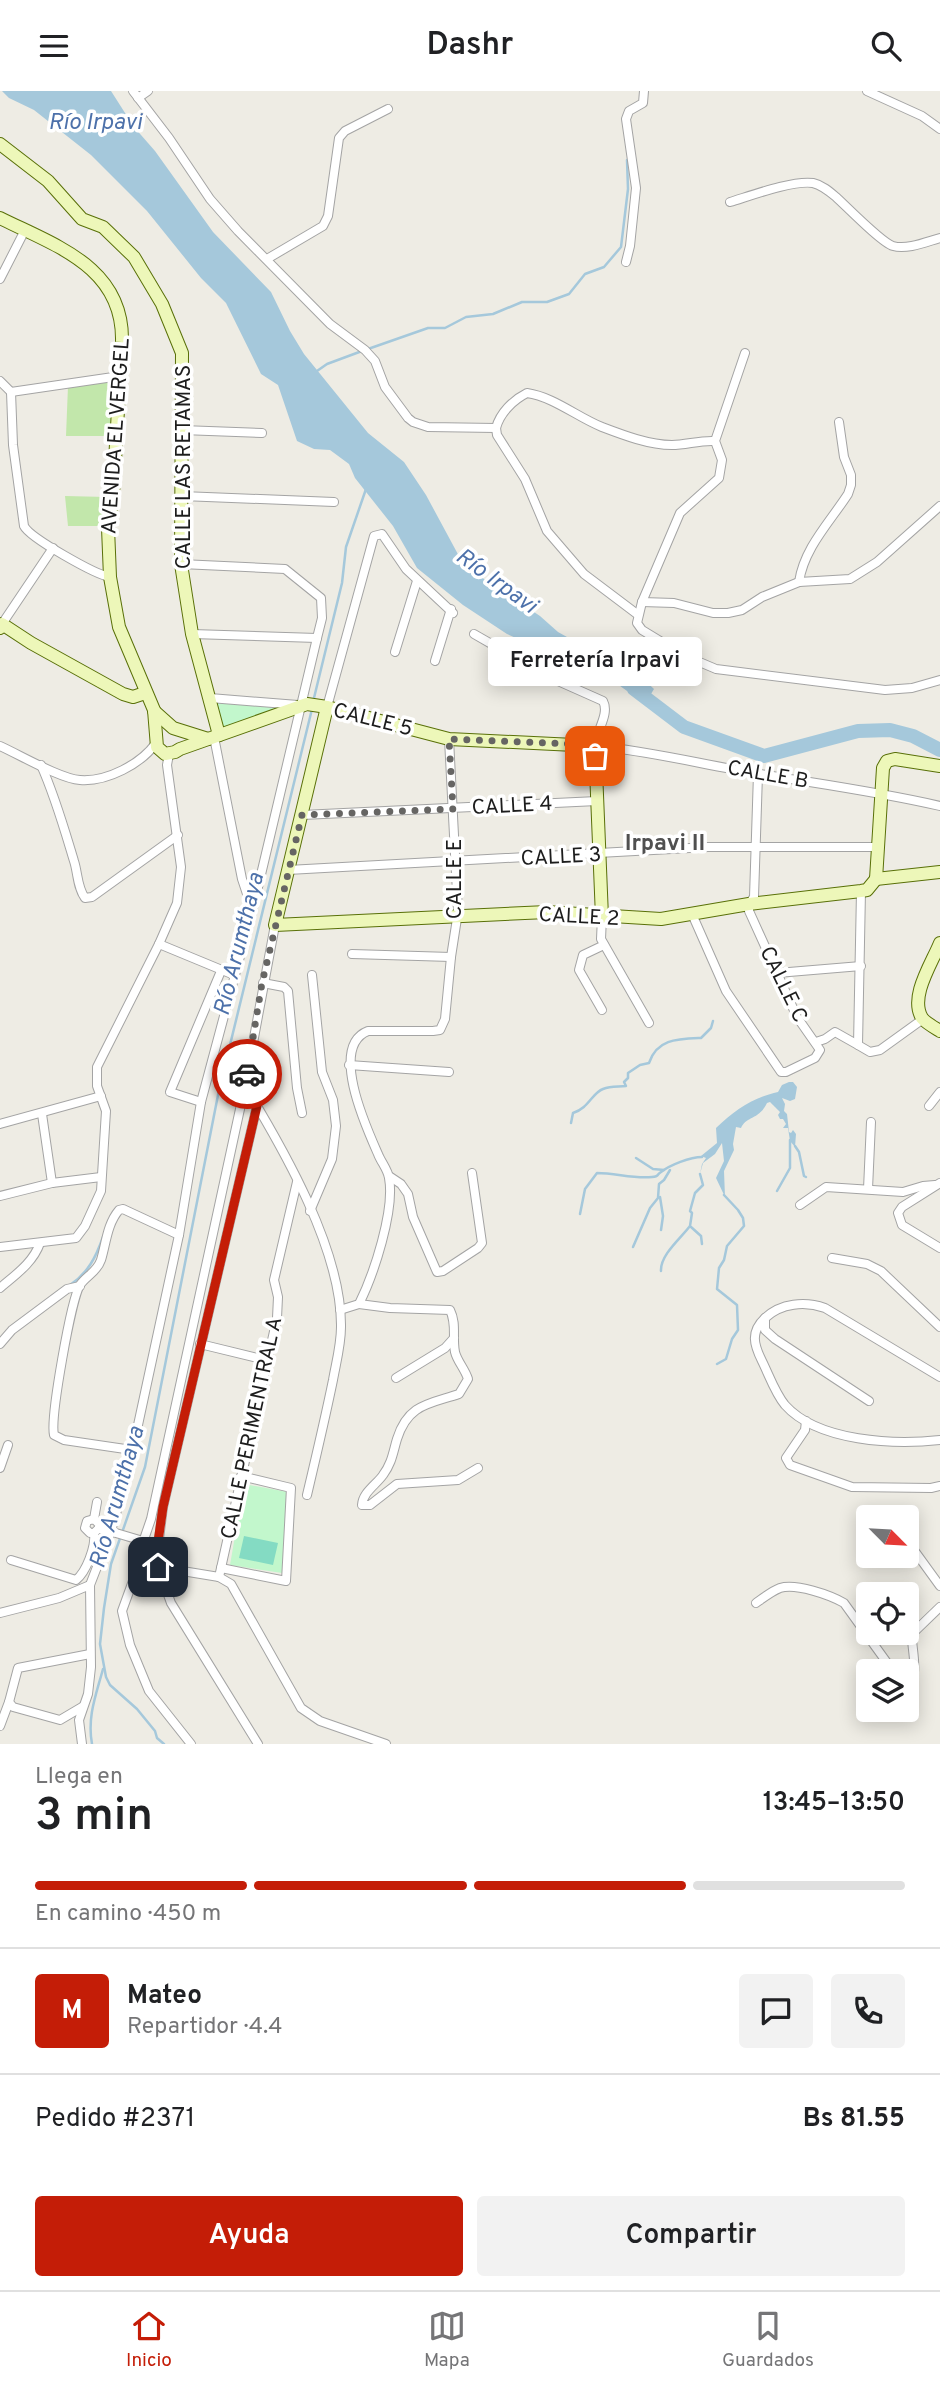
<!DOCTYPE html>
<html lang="es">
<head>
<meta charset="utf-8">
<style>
  body { margin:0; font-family:Overpass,sans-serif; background:#f2f2f2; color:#202124; height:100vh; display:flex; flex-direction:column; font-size:26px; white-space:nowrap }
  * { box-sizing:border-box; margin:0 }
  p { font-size:23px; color:#757577 }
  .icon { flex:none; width:38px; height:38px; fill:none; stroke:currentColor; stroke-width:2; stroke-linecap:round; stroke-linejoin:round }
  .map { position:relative; height:1653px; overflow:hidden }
  .drawer { display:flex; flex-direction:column; background:#fff; flex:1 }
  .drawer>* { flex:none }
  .needle { width:46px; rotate:114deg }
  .fabs { position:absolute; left:856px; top:1414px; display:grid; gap:14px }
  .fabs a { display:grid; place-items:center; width:63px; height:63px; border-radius:7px; background:#fff; box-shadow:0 4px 18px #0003; font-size:35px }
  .pin { position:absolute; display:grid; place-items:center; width:60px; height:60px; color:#fff; margin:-30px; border-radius:14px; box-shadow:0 4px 10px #0006 }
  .courier { position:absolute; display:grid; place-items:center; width:70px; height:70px; margin:-35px; border:5px solid #c41d07; border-radius:50%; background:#fff; color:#222; box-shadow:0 2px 9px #0007 }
  .bubble { position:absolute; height:49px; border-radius:7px; background:#fff; box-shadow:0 4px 18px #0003; font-size:23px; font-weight:600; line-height:49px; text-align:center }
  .head em { font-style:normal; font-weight:600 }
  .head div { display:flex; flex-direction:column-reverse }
  .head { display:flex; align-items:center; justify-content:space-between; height:119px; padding:0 35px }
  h1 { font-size:46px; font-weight:600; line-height:52px }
  .bar { display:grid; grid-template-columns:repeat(4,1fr); gap:10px 7px; align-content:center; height:84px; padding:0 35px }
  .bar i { height:9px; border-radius:5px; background:#e0e0e0 }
  .bar .on { background:#c41d07 }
  .bar p { grid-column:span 4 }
  .line { display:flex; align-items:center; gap:18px; padding:0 35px; border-top:2px solid #e0e0e0 }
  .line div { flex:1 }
  .round { display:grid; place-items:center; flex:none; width:74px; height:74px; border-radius:7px; background:#f2f2f2 }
  .cta { display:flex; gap:14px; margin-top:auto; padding:14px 35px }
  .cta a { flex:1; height:80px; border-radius:7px; background:#c41d07; color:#fff; font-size:28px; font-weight:600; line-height:80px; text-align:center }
  .cta a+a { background:#f2f2f2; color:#202124 }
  header { display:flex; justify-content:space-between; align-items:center; height:91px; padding:0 35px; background:#fff; font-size:32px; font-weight:600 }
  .dock { display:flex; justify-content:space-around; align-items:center; height:98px; border-top:2px solid #e0e0e0; background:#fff; font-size:19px; color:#757577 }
  .dock a { display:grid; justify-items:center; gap:4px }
  .dock .on { color:#c41d07 }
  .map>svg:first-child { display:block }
</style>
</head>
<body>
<header><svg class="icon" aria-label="menu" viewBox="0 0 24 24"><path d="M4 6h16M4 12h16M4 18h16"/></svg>Dashr<svg class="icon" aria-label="search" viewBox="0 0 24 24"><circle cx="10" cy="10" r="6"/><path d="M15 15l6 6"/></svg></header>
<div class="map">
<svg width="940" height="1653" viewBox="0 0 940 1653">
  <rect width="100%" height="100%" fill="#eeece4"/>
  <g fill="#c2e7ab">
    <path d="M114,289L111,345H66L68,295Z"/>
    <path d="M65,405L107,406L101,435H68Z"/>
  </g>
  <g fill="#c2f7cc">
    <path d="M221,609L278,613L279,617L223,637L216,614Z"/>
    <path d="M244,1393L288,1401L282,1482L230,1474Z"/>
  </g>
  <path fill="#84dbc3" d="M244,1445L278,1452L273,1474L239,1467Z"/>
  <g fill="#a5c8db">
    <path d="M2,0H111L134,36L155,60L213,141L271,201L290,240L304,263L368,342L404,371L426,404L460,467L475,482L540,525L558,541L576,551L603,559L615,574L638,583L654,598L645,613L616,592L507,543L463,514L417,477L393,435L355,387L349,373L330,359L314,358L297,350L278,294L261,283L226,212L201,187L147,120L91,64L34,19L9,7Z"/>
    <path d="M789,991H793L797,996L795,1008L790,1010L782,1007L785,1013L784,1020L787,1023L789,1041L791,1042L793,1039L796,1043L795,1056L790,1050L788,1037H783L786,1033L783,1028H780L778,1024L780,1021L770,1011L767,1012C759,1029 746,1025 741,1037L736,1036L733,1053L734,1059L724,1080L725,1106L716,1087L724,1070L722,1052L715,1063L703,1072L700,1083L702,1073L706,1067L701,1065L717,1052L716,1037C735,1019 752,1007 778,1001L782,994Z"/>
  </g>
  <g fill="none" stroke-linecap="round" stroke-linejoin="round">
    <g stroke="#a5c8db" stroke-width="2.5">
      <path d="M368,258L428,237H445L466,226L493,223L522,211H547L569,203L585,183L604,176L621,156L628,98L627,69"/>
      <path d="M317,280L327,273L362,260"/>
      <path d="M313,611L342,492L346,456L366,398"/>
      <path d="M571,1032L573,1022C589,1017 592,1002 603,998C611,995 618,996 626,995L624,991L628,987V982L640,974L649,972C657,948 677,948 701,947L711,937L713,930"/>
      <path d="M795,1055L799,1061L804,1085L806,1086"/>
      <path d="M636,1067L653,1078L664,1079"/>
      <path d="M777,1100L790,1077V1049"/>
      <path d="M660,1106L663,1125L661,1139"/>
      <path d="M580,1123L585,1098L597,1082C616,1082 633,1088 652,1086C660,1085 655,1085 661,1081C670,1074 690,1066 702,1066"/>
      <path d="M691,1136L701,1145L702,1153"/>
      <path d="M633,1156L650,1117L658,1107L659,1093L664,1089L670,1079"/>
      <path d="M661,1180C660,1164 681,1147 690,1135L692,1122L690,1120L695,1102L703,1094L700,1083"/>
      <path d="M70,1194C88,1182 96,1166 103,1146"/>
      <path d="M717,1273L726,1268L732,1248L738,1239L737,1214L717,1198L719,1177L724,1169L727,1155L744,1135L743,1127L738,1119L724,1104"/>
      <path d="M92,1653C87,1626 96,1604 103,1578"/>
      <path d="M164,1653L157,1647L155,1640L137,1618L110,1594L106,1586L100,1553L104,1517L111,1473L145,1376L219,999L312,618"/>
    </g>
    <path stroke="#a5c8db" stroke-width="14" d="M634,598L684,636L764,665L858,640L890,639L913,645L940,659"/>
    <g stroke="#a4a4a4" stroke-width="10">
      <g id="street">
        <path d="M133,0L169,47L210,108L238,140L330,233L365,259L375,270L385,296L408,327L413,331L428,336L496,337"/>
        <path d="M867,0L922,25L940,38"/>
        <path d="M138,7L148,0"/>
        <path d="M730,111C750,105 793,89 813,92C822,94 829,100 836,106C847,116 882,152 893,155C907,159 926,151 940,147"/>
        <path d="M267,168L323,135L328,125L339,47L345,40L388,18"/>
        <path d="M626,171L630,155L636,97L626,28L629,20L643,12L644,0"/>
        <path d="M0,188L25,139"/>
        <path d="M745,262L715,350L722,369L719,387L680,422L642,511L637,532L642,539L683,564L716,578L885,599L912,597L940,589"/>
        <path d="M0,290L11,301"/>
        <path d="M11,301L13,354L24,435C30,447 96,484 110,486"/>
        <path d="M11,301L120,285"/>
        <path d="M496,337C500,322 513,309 527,302C554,306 577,326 602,336C623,344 649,354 672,354C686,354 700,349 715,350"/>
        <path d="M496,337L497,344L525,388L547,440L584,483L637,523"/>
        <path d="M182,339L262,342"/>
        <path d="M182,405L334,411"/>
        <path d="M181,473L285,478L321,507L322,527L317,547L254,813"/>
        <path d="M799,491C804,457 830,431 848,403L851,394V384L844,366L839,331"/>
        <path d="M642,511L674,512L713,522H728L742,519L762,506L799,491L850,488L877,471L940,415"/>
        <path d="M2,533L53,457"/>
        <path d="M192,543L317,547"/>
        <path d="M474,543L549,586L603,610C610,623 596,640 595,655C651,660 704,674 760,683C820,693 880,701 940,715"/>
        <path d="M395,561L417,490"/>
        <path d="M435,570L451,518"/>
        <path d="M210,607L298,614"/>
        <path d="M327,616L374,445L382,443L406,478L453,522"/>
        <path d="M0,655C20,664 61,688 80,689C107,691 141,673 156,652"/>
        <path d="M41,674C55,705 64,737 74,770C78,782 77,796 85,807L92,806L178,744"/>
        <path d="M302,724L597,710"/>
        <path d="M288,779L708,756H876"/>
        <path d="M861,800L858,954L870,961L880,959L923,928"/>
        <path d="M692,823L726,900L781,981H786L815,967L820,959L797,926L749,820V813L754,806L758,683"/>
        <path d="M602,826L601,848L649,932"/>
        <path d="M159,853L234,884"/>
        <path d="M352,863L451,866"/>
        <path d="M777,882L861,875"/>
        <path d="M263,892L284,896L288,900L297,997L302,1022"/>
        <path d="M602,919L579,879L583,864L604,854"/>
        <path d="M816,951L825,948L835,941L858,954"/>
        <path d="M349,974L449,981"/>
        <path d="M245,995C284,1059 342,1160 341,1236C341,1254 336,1272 333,1289C325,1328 316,1366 307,1404"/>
        <path d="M201,1011L170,1001L221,880"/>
        <path d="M257,1015L163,1416L157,1464L158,1476L171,1512L258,1653"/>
        <path d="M929,1015L940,1001"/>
        <path d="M42,1023L52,1092"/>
        <path d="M0,1033L101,1005"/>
        <path d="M389,1085L401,1093L408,1103L413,1126L437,1181L443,1180L478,1157L482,1152L472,1082"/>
        <path d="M940,1092L902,1116L898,1122L902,1134L940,1157"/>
        <path d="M868,1098L871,1031"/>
        <path d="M0,1105L52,1092L101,1086"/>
        <path d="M800,1114L826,1096L903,1101L923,1095L935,1094"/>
        <path d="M310,1120L332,1068L336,1035L333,1009L322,981L312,884"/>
        <path d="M0,1156L76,1147L85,1135L101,1100L106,1020L97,995V976L159,853L177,812L181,776L167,674L169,663"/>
        <path d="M832,1167L867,1173L881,1180L940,1236"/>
        <path d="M0,1197C15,1184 33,1172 40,1152"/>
        <path d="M359,1213L390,1217L450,1219C457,1233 452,1246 455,1261C457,1270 465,1278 468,1288L459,1303C429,1313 408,1313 397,1348C393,1361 392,1372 383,1384C376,1394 363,1401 362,1414H370L397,1393L458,1389L478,1377"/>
        <path d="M340,1219L359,1213C374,1183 395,1119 389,1087C388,1079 381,1071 378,1063C366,1036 329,955 368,940H433L440,939L445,928L451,866L458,821L449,648"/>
        <path d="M765,1227C750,1241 754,1254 762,1270C769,1284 775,1302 785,1314C818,1351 895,1354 940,1349"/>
        <path d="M0,1253L12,1239L67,1198L80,1195"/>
        <path d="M200,1253L266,1269"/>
        <path d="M396,1287L445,1257L454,1247"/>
        <path d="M869,1310L775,1248L765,1239V1227C781,1212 805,1210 825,1217L940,1286"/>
        <path d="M806,1330L805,1339L786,1367L790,1374L852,1396L931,1397L940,1395"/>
        <path d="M132,1359L64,1349L54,1344C50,1327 71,1209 80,1194C86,1185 97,1181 101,1169C106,1153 107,1133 119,1119L123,1118L179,1144"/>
        <path d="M0,1377L8,1354"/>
        <path d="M94,1428L97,1411"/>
        <path d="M99,1437L94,1442H90L85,1437L87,1430L94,1428L99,1433V1437L143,1450"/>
        <path d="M911,1455L940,1495"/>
        <path d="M11,1469L76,1489C86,1481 96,1456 94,1442"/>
        <path d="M158,1476L219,1486L231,1493L301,1617L320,1630L386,1653"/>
        <path d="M221,1477L286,1490L291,1397L241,1385"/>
        <path d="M219,1486L277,1227L278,1206L274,1189L297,1091"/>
        <path d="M756,1512C763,1507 772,1500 780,1497C796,1492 830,1504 844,1512L893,1580"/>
        <path d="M0,1522L59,1507L90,1494"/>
        <path d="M906,1596C921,1585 911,1559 912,1543L940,1516"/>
        <path d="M82,1616L60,1629L13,1616L9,1611L18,1577L90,1563"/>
        <path d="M0,1635L9,1611"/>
        <path d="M82,1653L79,1629L88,1603L91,1576L90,1494L111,1440L127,1385L179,1144L201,1011L254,813L248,806L242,788L214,646"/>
        <path d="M191,1653L149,1600L130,1554L122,1520L134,1487L141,1457L151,1428L245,995L275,834"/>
      </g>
    </g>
    <g stroke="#597008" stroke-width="14">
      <g id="secondary">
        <path d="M0,53L48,90L82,128L103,136L134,166L162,213L182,262L181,473L192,543L219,644"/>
        <path d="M0,127C56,155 124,176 122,251L113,404L108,437L110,486L119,536L154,619L157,656L165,663L175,661L180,658L307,613L327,616L449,648L595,655L602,826"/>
        <path d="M0,537L2,533L31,552L123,603L133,606L145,602"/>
        <path d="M327,616L275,834L547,821L661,828L749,813L861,800L867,799L876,788"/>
        <path d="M154,620L173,637L208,648"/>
        <path d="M876,788L883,677L887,670L895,668L940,675"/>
        <path d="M876,788L940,781"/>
        <path d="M940,852C932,872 909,906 922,927C926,932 935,937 940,940"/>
      </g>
    </g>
    <use href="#street" stroke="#fff" stroke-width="8"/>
    <use href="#secondary" stroke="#edf7b9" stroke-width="12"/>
  </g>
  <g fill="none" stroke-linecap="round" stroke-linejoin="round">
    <path stroke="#666563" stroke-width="7" stroke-dasharray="0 12.6" d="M247,983L262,892L302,724L453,718L449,648L595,654V665"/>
    <path stroke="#c41d07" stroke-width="9" d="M158,1476V1451L163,1416L257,1015L245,995L247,983"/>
  </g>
  <g text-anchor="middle" stroke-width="7" stroke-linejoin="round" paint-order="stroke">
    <g font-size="21" fill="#1d1d1d" stroke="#fff">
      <text transform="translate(115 345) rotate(-86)" y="7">AVENIDA EL VERGEL</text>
      <text transform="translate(183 376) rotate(-90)" y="7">CALLE LAS RETAMAS</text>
      <text transform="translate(373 628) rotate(14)" y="7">CALLE 5</text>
      <text transform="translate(768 683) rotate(10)" y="7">CALLE B</text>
      <text transform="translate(512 714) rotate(-3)" y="7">CALLE 4</text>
      <text transform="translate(561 765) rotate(-3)" y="7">CALLE 3</text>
      <text transform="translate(454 788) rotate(-90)" y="7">CALLE E</text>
      <text transform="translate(579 825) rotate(3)" y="7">CALLE 2</text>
      <text transform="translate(784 893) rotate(64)" y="7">CALLE C</text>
      <text transform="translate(251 1337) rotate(-78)" y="7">CALLE PERIMENTRAL A</text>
    </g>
    <g font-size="23" font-style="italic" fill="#4d71aa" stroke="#fff">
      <text x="95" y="38">Río Irpavi</text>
      <text transform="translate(497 489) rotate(36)" y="8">Río Irpavi</text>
      <text transform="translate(238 853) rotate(-76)" y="8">Río Arumthaya</text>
      <text transform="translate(116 1406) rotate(-74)" y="8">Río Arumthaya</text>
    </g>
    <g font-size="23" font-weight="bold" fill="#505050" stroke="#fff">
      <text x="665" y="759">Irpavi II</text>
    </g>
  </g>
</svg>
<div class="fabs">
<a><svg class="needle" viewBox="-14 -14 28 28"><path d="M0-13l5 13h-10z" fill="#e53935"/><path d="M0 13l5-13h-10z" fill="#757577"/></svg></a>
<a><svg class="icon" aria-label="locate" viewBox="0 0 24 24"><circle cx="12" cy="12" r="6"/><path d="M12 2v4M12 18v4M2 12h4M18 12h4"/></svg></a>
<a><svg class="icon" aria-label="layers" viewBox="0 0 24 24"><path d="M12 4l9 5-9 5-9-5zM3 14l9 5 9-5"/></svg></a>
</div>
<div class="pin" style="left:595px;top:665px;background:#ea580c"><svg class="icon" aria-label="bag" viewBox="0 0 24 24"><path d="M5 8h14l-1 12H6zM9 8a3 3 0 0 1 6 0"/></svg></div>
<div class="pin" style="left:158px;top:1476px;background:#1f2937"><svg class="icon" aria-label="home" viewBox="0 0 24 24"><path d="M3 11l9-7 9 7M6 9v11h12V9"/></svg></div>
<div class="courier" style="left:247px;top:983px"><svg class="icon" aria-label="car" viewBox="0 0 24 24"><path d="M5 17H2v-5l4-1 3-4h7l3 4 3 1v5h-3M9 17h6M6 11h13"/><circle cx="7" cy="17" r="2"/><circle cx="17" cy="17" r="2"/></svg></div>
<div class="bubble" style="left:488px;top:546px;width:214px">Ferretería Irpavi</div>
</div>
<section class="drawer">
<div class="head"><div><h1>3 min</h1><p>Llega en</p></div><em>13:45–13:50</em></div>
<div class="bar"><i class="on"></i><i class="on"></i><i class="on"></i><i></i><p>En camino · 450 m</p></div>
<div class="line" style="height:126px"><b class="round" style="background:#c41d07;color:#fff">M</b><div><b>Mateo</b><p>Repartidor · 4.4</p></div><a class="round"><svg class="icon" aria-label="chat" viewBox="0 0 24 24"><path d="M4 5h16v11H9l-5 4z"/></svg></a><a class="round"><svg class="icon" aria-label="phone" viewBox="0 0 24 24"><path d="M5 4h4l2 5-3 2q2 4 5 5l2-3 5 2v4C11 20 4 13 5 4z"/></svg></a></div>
<div class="line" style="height:91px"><div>Pedido #2371</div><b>Bs 81.55</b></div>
<div class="cta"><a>Ayuda</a><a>Compartir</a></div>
</section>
<nav class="dock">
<a class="on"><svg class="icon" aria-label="home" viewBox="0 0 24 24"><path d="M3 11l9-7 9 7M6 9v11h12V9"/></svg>Inicio</a>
<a><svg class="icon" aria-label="map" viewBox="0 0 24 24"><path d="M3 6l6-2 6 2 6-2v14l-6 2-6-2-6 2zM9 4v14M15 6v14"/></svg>Mapa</a>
<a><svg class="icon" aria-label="saved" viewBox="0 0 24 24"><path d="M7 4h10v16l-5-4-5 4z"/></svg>Guardados</a>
</nav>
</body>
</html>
